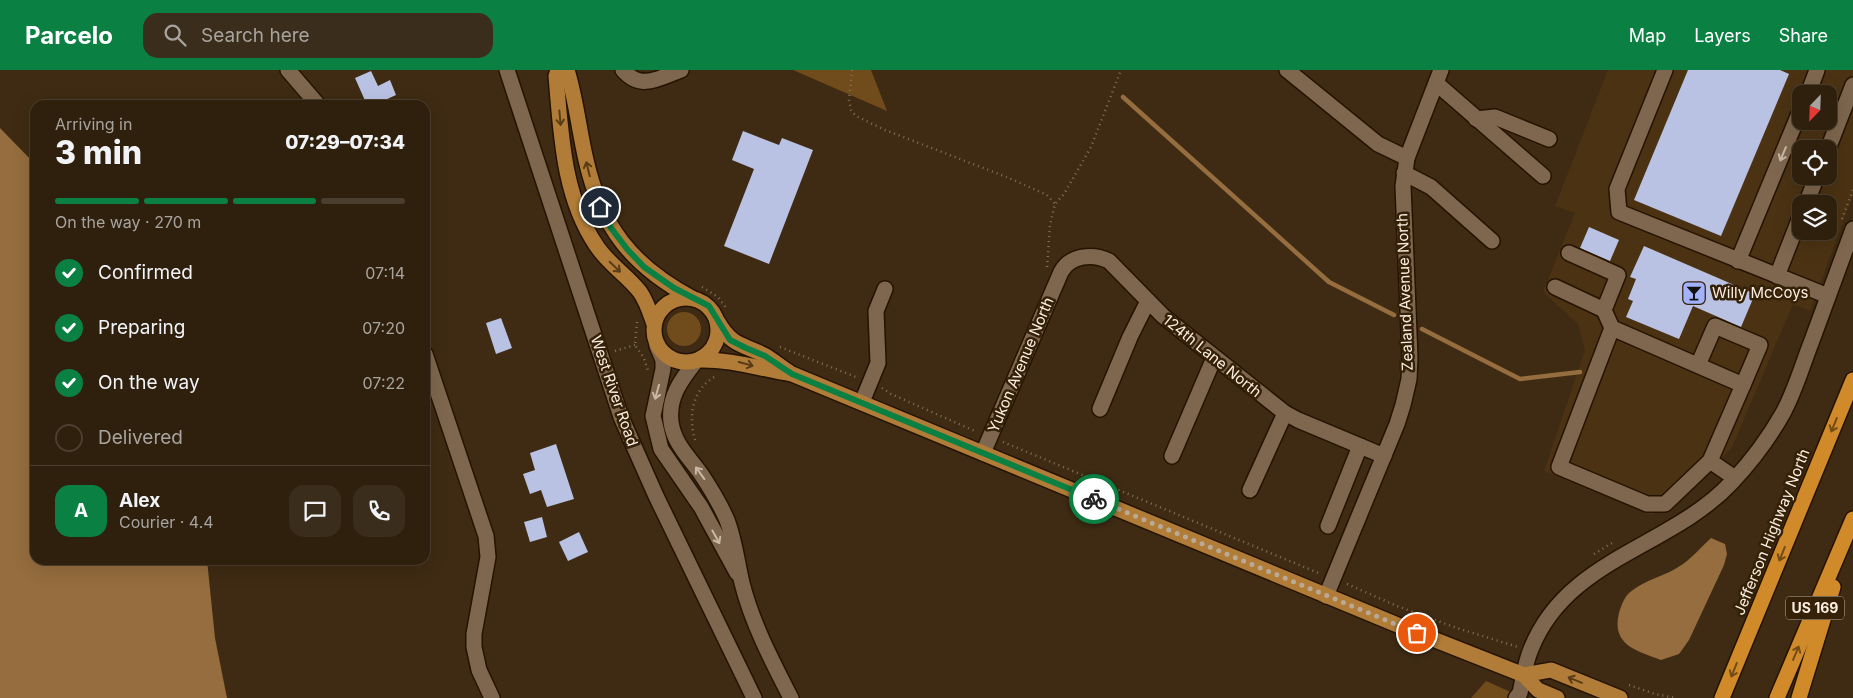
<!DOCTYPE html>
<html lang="en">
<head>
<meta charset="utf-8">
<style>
  body { margin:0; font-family:Inter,sans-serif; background:#3b2d1c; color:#f1f3f6; height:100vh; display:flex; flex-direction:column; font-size:19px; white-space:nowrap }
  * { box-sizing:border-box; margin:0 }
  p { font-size:16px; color:#a7a39e }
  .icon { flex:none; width:28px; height:28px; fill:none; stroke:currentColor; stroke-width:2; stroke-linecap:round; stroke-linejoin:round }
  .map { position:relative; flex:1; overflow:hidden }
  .side { position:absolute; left:30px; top:30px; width:400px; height:465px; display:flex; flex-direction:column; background:#2f200e; border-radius:15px; box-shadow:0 5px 20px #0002,0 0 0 1px #4a3e2e }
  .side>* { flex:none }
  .needle { width:32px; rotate:203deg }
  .buttons { position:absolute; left:1792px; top:15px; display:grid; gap:10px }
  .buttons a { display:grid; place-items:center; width:45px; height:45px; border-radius:10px; background:#2f200e; box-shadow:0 5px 20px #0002,0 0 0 1px #4a3e2e; font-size:25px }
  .pin { position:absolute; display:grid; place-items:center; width:42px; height:42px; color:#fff; margin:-21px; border:2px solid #fff; border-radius:50%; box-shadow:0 1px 5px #0007 }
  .courier { position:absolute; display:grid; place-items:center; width:50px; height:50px; margin:-25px; border:4px solid #0b8043; border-radius:50%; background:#fff; color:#222; box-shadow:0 1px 6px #0007 }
  .summary em { font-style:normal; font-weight:800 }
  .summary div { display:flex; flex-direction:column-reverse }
  .summary { display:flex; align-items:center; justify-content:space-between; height:85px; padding:0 25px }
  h1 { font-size:32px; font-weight:800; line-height:38px }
  .bar { display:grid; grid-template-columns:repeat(4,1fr); gap:8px 5px; align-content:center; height:60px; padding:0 25px }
  .bar i { height:6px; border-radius:4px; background:#4a3e2e }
  .bar .on { background:#0b8043 }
  .bar p { grid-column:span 4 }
  .line { display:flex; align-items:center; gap:12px; padding:0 25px; border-top:1px solid #4a3e2e }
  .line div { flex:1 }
  .round { display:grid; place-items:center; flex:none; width:52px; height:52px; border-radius:15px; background:#3b2d1c }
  ol { padding:0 25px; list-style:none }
  li { display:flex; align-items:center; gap:15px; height:55px }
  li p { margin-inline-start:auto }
  li .icon { padding:5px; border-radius:50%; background:#0b8043; color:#fff; stroke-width:4 }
  li:last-child { color:#a7a39e }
  li i { width:28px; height:28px; border:2px solid #4a3e2e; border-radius:50% }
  header { display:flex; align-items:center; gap:30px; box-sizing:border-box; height:70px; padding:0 25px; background:#0b8043; color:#fff }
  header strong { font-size:24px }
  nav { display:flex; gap:28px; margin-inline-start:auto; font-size:18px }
  .search { width:350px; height:45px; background:#3b2d1c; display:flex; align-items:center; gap:12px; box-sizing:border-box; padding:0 18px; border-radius:15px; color:#a7a39e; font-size:19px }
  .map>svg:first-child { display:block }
</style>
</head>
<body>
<header>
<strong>Parcelo</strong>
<div class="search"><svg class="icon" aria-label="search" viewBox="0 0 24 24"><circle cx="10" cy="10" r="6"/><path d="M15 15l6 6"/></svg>Search here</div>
<nav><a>Map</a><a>Layers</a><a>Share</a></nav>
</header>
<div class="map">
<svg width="1853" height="628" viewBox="0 0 1853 628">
  <rect width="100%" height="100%" fill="#3f2b13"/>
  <path fill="#4b3213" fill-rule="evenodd" d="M1608,0H1853V125L1810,241L1793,234L1732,377L1706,406L1680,430L1651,445L1544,401L1585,280L1578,254L1543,222L1575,143L1555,136ZM1801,24H1829V51H1801ZM1801,79H1829V106H1801ZM1801,134H1829V161H1801Z"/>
  <g fill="#704b1b">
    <path d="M793,0H871L887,41Z"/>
    <circle cx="684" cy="259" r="17"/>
    <path d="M1486,611L1524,628H1471Z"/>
  </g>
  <g fill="#956d3e">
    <path d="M0,58L35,94V490H207L215,568L227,628H0Z"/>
    <path d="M1711,468L1725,474L1727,484L1724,495L1689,570L1679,584L1661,590C1637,581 1611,575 1619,543C1621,536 1624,528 1629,523C1645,509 1667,506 1683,494C1693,487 1702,476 1711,468Z"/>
  </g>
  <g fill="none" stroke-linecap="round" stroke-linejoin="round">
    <g stroke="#956d3e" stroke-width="4.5">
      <path d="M1123,27L1329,212L1394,245"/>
      <path d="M1422,259L1520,309L1580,302"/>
    </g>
  </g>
  <g fill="#bac2e3">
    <path d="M1688,0H1780L1789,4L1721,166L1634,130Z"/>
    <path d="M371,1L378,16L390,10L396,25L374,35H367L355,8Z"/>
    <path d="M743,61L779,75L782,68L813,80L769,194L724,176L754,99L732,90Z"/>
    <path d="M1589,157L1619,170L1610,191L1580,178Z"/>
    <path d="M1644,176L1755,224L1741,257L1693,236L1679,269L1626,247L1633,231L1628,229L1636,209L1630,207Z"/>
    <path d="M501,248L512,278L496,284L486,253Z"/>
    <path d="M556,374L574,429L547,437L541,420L530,424L523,404L535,400L530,383Z"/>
    <path d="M542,447L547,467L530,472L524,452Z"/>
    <path d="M579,462L588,482L568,491L559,472Z"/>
  </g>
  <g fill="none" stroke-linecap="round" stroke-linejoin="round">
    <g stroke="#251300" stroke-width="18">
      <g id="minor">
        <path d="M288,0L318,35"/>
        <path d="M507,0L621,347L656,426L754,628"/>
        <path d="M623,0C641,21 659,8 681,0"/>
        <path d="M1287,0L1378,74L1407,88"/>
        <path d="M1665,0L1617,119L1619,142L1828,226"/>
        <path d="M1436,13L1543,106"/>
        <path d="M1808,24L1817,0"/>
        <path d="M1476,49L1495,47L1549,69"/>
        <path d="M1828,79L1853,15"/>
        <path d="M1404,103L1431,117L1492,171"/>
        <path d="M1806,134L1817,106"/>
        <path d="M1569,183L1618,205L1604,240L1612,258"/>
        <path d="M1738,191L1801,39"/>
        <path d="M1777,206L1801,145"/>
        <path d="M1555,217L1604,240"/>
        <path d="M657,276L663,290V299L653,346L661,379L701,437L737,503"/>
        <path d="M425,284L486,466L488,487L474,564V577L479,600L492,628"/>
        <path d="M696,291C681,310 668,327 671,352C674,374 689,387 701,404C711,419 720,434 727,450C735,471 737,492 742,513C752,553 772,591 791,628"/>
        <path d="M1698,295L1715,256L1760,275L1743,315"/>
        <path d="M862,332L878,293L876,241L885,219"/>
        <path d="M1100,339L1130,267L1148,231"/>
        <path d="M983,383L1061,202C1070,185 1093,183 1109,191L1163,246L1285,343L1298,350L1384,386"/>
        <path d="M1172,386L1214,288"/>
        <path d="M1710,391L1743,315L1612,258L1559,397L1647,434H1665L1710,391L1735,408"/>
        <path d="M1250,420L1285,343"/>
        <path d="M1328,456L1360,376"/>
        <path d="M1326,526L1397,354L1403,335L1409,309L1410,288L1403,116L1407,88L1441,0"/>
        <path d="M1516,628L1520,623C1523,609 1525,593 1531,579C1567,488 1670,478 1731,413C1751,392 1769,368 1783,343C1795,321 1802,296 1811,273C1825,235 1839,197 1853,159"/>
      </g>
    </g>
    <g stroke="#251300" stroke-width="18">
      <g id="major">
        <path d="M558,0L556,6C561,63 563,126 596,175C608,194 627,205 640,222C647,232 650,243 654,254"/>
        <path d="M567,0C576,29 579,60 586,90C601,157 632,196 692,228"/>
        <circle cx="686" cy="260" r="32"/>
        <path d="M718,252C732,277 744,274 766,286C774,291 781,297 789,302"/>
        <path d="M698,290C731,289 760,299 792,304L1400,556L1524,605L1538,620L1557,628"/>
        <path d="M1524,605L1551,600L1620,628"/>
      </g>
    </g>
    <g stroke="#251300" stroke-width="18">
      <g id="highway">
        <path d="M1722,628L1853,310"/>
        <path d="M1777,628L1853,449"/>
        <path d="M1799,628L1833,517"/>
      </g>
    </g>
    <g stroke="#81705b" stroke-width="2.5" stroke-dasharray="1 4" stroke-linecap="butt">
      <path d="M852,0L849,30L851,40L856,46L885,60L1009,108L1047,125L1055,134"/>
      <path d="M1842,149L1853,120"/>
      <path d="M1047,197L1050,155L1055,134L1064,124L1091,77L1121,0"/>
      <path d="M702,217L718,227L727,239"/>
      <path d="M637,252L635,275L644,288L648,301"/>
      <path d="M780,277L856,307"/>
      <path d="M615,281L635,275"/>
      <path d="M882,318L891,324L977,362"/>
      <path d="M695,370C688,346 692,319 716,306"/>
      <path d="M1003,372L1321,504"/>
      <path d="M1594,484L1615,471"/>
      <path d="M1347,514L1397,536L1457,558L1518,577"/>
      <path d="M1629,615L1655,624L1676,628"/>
    </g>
    <use href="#minor" stroke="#7e674e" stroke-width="15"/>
    <use href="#major" stroke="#b07c38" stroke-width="15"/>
    <use href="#highway" stroke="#d18a29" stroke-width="15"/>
  </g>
  <defs><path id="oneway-shaft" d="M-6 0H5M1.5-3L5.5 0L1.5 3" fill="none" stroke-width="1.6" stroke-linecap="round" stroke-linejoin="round" transform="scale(1.25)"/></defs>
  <g stroke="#593c16">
    <use href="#oneway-shaft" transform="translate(560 48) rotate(85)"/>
    <use href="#oneway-shaft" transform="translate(588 99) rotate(-104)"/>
    <use href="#oneway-shaft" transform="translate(615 197) rotate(44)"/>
    <use href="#oneway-shaft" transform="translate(746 294) rotate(15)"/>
    <use href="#oneway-shaft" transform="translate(1575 610) rotate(-158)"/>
  </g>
  <g stroke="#c9b8a6">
    <use href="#oneway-shaft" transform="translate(1783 84) rotate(113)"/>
    <use href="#oneway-shaft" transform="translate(657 322) rotate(106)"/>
    <use href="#oneway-shaft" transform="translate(700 403) rotate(-126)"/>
    <use href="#oneway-shaft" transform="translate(716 467) rotate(61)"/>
  </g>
  <g stroke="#734b15">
    <use href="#oneway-shaft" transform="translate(1834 355) rotate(112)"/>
    <use href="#oneway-shaft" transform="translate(1782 484) rotate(112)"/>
    <use href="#oneway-shaft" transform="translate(1796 583) rotate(-67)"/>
    <use href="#oneway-shaft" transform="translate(1734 600) rotate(112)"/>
  </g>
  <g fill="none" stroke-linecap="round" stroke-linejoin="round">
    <path stroke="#b9aa98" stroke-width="5" stroke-dasharray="0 9" d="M1094,429L1417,563"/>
    <path stroke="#0b8043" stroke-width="6" d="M600,137L611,158L627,179L644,197L674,218L709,236L730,270L746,278L765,286L792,304L1094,429"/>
  </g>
  <defs>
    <g id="bar-square" transform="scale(1.25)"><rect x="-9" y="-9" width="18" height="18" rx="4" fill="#a2b2fd" stroke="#342108"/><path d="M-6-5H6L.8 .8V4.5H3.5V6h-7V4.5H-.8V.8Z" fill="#111"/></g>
  </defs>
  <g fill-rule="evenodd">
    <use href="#bar-square" x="1694" y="223"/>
  </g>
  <g text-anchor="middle" stroke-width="5" stroke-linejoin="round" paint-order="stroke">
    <rect fill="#342108" stroke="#bfb09f" stroke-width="1" x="1786" y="526.5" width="58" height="23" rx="4"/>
    <g font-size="14" font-weight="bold" fill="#fbeee0">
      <text x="1815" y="543">US 169</text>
    </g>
    <g font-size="15" fill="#fbeee0" stroke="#342108">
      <text transform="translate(1405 222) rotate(-92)" y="5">Zealand Avenue North</text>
      <text transform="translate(1212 286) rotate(39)" y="5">124th Lane North</text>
      <text transform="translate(1021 295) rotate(-67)" y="5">Yukon Avenue North</text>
      <text transform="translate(614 321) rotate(71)" y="5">West River Road</text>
      <text transform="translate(1772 462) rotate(-68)" y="5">Jefferson Highway North</text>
    </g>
    <g font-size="15" fill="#fbeee0" stroke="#342108" text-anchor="start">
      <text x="1712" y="228">Willy McCoys</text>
    </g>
  </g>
</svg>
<div class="buttons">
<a><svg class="needle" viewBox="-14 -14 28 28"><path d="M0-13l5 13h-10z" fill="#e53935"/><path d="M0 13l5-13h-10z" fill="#a7a39e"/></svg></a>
<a><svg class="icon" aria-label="locate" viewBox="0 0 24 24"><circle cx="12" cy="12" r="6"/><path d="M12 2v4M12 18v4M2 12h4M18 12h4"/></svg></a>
<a><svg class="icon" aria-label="layers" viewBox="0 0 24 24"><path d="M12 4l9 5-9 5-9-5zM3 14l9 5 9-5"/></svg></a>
</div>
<div class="pin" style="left:1417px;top:563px;background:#ea580c"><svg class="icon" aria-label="bag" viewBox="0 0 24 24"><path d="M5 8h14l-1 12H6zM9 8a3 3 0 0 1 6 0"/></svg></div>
<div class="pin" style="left:600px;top:137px;background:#1f2937"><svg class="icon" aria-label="home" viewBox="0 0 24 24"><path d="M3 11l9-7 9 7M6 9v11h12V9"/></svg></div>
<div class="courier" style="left:1094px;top:429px"><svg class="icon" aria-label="bike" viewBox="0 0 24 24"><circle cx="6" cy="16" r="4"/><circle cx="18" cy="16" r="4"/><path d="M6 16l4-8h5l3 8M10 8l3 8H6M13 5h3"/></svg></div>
<section class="side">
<div class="summary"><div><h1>3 min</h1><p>Arriving in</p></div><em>07:29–07:34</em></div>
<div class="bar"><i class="on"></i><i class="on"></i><i class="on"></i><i></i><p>On the way · 270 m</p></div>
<ol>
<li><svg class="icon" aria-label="check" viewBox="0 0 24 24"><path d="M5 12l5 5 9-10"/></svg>Confirmed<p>07:14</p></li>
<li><svg class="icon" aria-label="check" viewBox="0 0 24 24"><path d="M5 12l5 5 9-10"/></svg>Preparing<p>07:20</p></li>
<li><svg class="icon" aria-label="check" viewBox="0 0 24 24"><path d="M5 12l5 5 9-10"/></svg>On the way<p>07:22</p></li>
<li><i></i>Delivered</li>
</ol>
<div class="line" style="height:90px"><b class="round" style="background:#0b8043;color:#fff">A</b><div><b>Alex</b><p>Courier · 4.4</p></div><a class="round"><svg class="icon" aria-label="chat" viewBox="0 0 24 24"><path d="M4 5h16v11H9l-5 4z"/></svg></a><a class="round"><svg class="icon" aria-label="phone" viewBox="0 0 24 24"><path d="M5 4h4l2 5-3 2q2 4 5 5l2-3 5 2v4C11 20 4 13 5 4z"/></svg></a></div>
</section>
</div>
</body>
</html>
